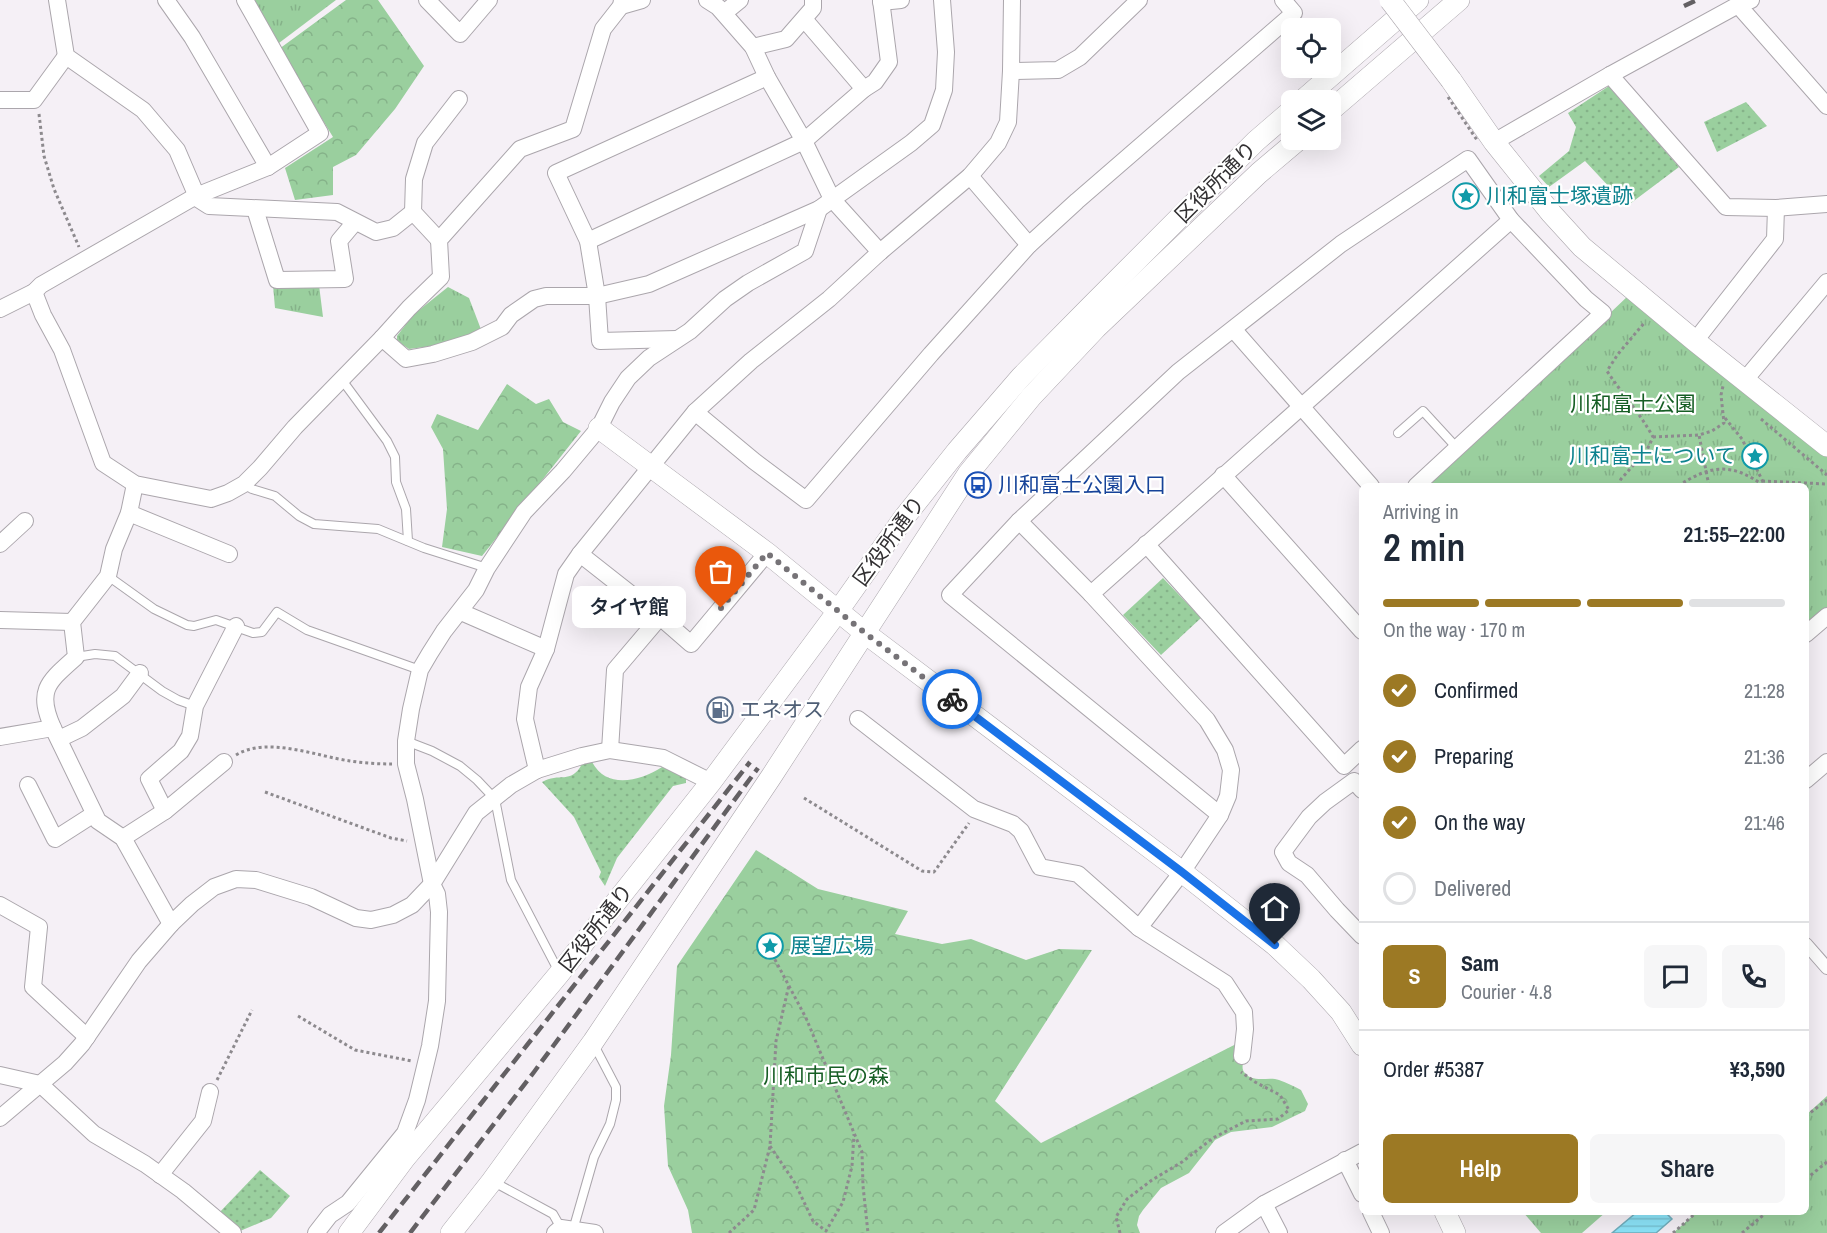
<!DOCTYPE html>
<html lang="en">
<head>
<meta charset="utf-8">
<style>
  body { margin:0; font-family:"Archivo Narrow","Noto Sans JP",sans-serif; background:#f6f6f7; color:#1f2937; height:100vh; display:flex; flex-direction:column; font-size:22px; white-space:nowrap }
  * { box-sizing:border-box; margin:0 }
  p { font-size:20px; color:#747a83 }
  .icon { flex:none; width:33px; height:33px; fill:none; stroke:currentColor; stroke-width:2; stroke-linecap:round; stroke-linejoin:round }
  .map { position:relative; flex:1; overflow:hidden }
  .panel { position:absolute; left:1359px; top:483px; width:450px; height:732px; display:flex; flex-direction:column; background:#fff; border-radius:9px; box-shadow:0 6px 24px #0002 }
  .panel>* { flex:none }
  .buttons { position:absolute; left:1281px; top:18px; display:grid; gap:12px }
  .buttons a { display:grid; place-items:center; width:60px; height:60px; border-radius:9px; background:#fff; box-shadow:0 6px 24px #0002; font-size:30px }
  .pin { position:absolute; display:grid; place-items:center; width:51px; height:51px; color:#fff; margin:-62px -26px; border-radius:50% 50% 50% 0; rotate:-45deg; box-shadow:0 0 6px #0007 }
  .pin .icon { rotate:45deg }
  .courier { position:absolute; display:grid; place-items:center; width:60px; height:60px; margin:-30px; border:4px solid #1a73e8; border-radius:50%; background:#fff; color:#222; box-shadow:0 2px 8px #0007 }
  .bubble { position:absolute; height:42px; border-radius:9px; background:#fff; box-shadow:0 6px 24px #0002; font-size:20px; font-weight:600; line-height:42px; text-align:center }
  .summary em { font-style:normal; font-weight:600 }
  .summary div { display:flex; flex-direction:column-reverse }
  .summary { display:flex; align-items:center; justify-content:space-between; height:102px; padding:0 24px }
  h1 { font-size:39px; font-weight:600; line-height:45px }
  .bar { display:grid; grid-template-columns:repeat(4,1fr); gap:9px 6px; align-content:center; height:72px; padding:0 24px }
  .bar i { height:8px; border-radius:4px; background:#e0e1e3 }
  .bar .on { background:#9c7924 }
  .bar p { grid-column:span 4 }
  .line { display:flex; align-items:center; gap:15px; padding:0 24px; border-top:2px solid #e0e1e3 }
  .line div { flex:1 }
  .round { display:grid; place-items:center; flex:none; width:63px; height:63px; border-radius:9px; background:#f6f6f7 }
  ol { padding:0 24px; list-style:none }
  li { display:flex; align-items:center; gap:18px; height:66px }
  li p { margin-inline-start:auto }
  li .icon { padding:6px; border-radius:50%; background:#9c7924; color:#fff; stroke-width:4 }
  li:last-child { color:#747a83 }
  li i { width:33px; height:33px; border:3px solid #e0e1e3; border-radius:50% }
  .primary-button { display:flex; gap:12px; margin-top:auto; padding:12px 24px }
  .primary-button a { flex:1; height:69px; border-radius:9px; background:#9c7924; color:#fff; font-size:24px; font-weight:600; line-height:69px; text-align:center }
  .primary-button a+a { background:#f6f6f7; color:#1f2937 }
  .map>svg:first-child { display:block }
</style>
</head>
<body>
<div class="map">
<svg width="1827" height="1233" viewBox="0 0 1827 1233">
  <defs>
    <pattern id="grass-dots" width="8" height="8" patternUnits="userSpaceOnUse" patternTransform="scale(1.5)"><rect width="8" height="8" fill="#9acf9e"/><path d="M2 2h.1M6 6h.1" fill="none" stroke="#85b289" stroke-width="1.8" stroke-linecap="round"/></pattern>
    <pattern id="forest-crowns" width="20" height="18" patternUnits="userSpaceOnUse" patternTransform="scale(1.5)"><rect width="20" height="18" fill="#9acf9e"/><path d="M2 6a3 3 0 1 1 6 0M12 15a3 3 0 1 1 6 0" fill="none" stroke="#85b289"/></pattern>
    <pattern id="park-tufts" width="24" height="20" patternUnits="userSpaceOnUse" patternTransform="scale(1.5)"><rect width="24" height="20" fill="#9acf9e"/><path d="M3 7l-1-3M5 7V3M7 7l1-3M15 17l-1-3M17 17v-4M19 17l1-3" fill="none" stroke="#85b289"/></pattern>
    <pattern id="water-rules" width="6" height="5" patternUnits="userSpaceOnUse" patternTransform="scale(1.5)"><rect width="6" height="5" fill="#8ce4f9"/><path d="M0 2.5h6" fill="none" stroke="#79c4d6"/></pattern>
  </defs>
  <rect width="100%" height="100%" fill="#f5f0f6"/>
  <g fill="url(#grass-dots)">
    <path d="M1609,86L1679,167L1627,206L1585,161L1549,187L1539,176L1569,151L1576,127L1568,113Z"/>
    <path d="M1746,102L1767,126L1717,152L1704,122Z"/>
    <path d="M1163,578L1201,618L1161,655L1123,615Z"/>
    <path d="M592,762C607,790 640,781 662,767L686,778V783L673,786L617,858L605,886L599,877L601,872L574,817L542,782C559,772 571,785 582,764Z"/>
    <path d="M260,1170L290,1196L271,1218L240,1231L217,1215Z"/>
  </g>
  <g fill="url(#forest-crowns)">
    <path d="M346,0H378L424,66L395,109L356,155L333,167V195L295,200L285,168L333,137L279,49Z"/>
    <path d="M507,384L536,404L549,399L563,422L581,431L482,556L442,547L447,509L443,449L431,427L437,414L478,430Z"/>
    <path d="M756,850L818,889L908,911L895,934L942,944L971,939L1026,960L1059,949L1092,950L995,1101L1041,1143L1244,1040C1249,1051 1239,1065 1244,1072C1252,1084 1269,1076 1279,1080C1287,1083 1294,1086 1301,1090L1308,1104L1305,1111L1272,1127L1231,1132L1215,1140L1189,1173L1161,1188L1143,1210L1139,1216L1137,1225L1140,1233H692L688,1210L668,1166L664,1106L671,1055L677,966Z"/>
  </g>
  <g fill="url(#park-tufts)">
    <path d="M248,0H336L275,46Z"/>
    <path d="M273,285H319L323,317L275,308Z"/>
    <path d="M448,287L469,298L482,332L440,345L409,349L397,341V336L413,315Z"/>
    <path d="M1629,295L1827,456V609L1806,628V486H1428Z"/>
    <path d="M1827,1096V1233H1673L1697,1212H1806V1115Z"/>
    <path d="M1523,1212H1606L1582,1233H1541Z"/>
  </g>
  <path fill="url(#water-rules)" stroke="#71aebd" stroke-width="1.5" d="M1637,1212H1665L1672,1219L1656,1233H1612Z"/>
  <g fill="none" stroke-linecap="round" stroke-linejoin="round">
    <g stroke="#aba6ac" stroke-width="10">
      <g id="service">
        <path d="M342,380L387,441L395,457L396,482L406,509L408,541"/>
        <path d="M1398,433L1423,411L1457,448"/>
        <path d="M244,484L252,489L275,496L299,516L314,524L378,529L424,548L487,568"/>
        <path d="M108,576L154,609L187,625L194,626L216,620L253,633L262,632L277,612L307,630L420,670"/>
        <path d="M76,657L95,654L115,656L162,691L178,700L195,706"/>
        <path d="M406,741L432,751L460,766L477,780L495,799L511,880L559,972"/>
        <path d="M492,1181L553,1214L561,1228"/>
        <path d="M573,1230L594,1157L610,1124L616,1100V1087L593,1043"/>
      </g>
    </g>
    <g stroke="#aba6ac" stroke-width="14">
      <path id="pedestrian" d="M1806,944L1827,968"/>
    </g>
    <g stroke="#aba6ac" stroke-width="18">
      <g id="minor">
        <path d="M57,0L66,56L143,110L177,150L198,199L209,206L337,212L376,232L393,228L413,212"/>
        <path d="M166,0L192,37L268,167"/>
        <path d="M427,0L460,34L489,0"/>
        <path d="M707,0L718,7L753,47L767,77L804,141L832,199L880,252"/>
        <path d="M881,2L901,0"/>
        <path d="M1738,5L1827,106"/>
        <path d="M621,6L642,0"/>
        <path d="M724,13L740,0"/>
        <path d="M804,19L864,89"/>
        <path d="M753,47L786,39L813,8V0"/>
        <path d="M1011,71L1058,70L1080,57L1139,0"/>
        <path d="M1610,75L1726,207L1776,208L1827,204"/>
        <path d="M0,100H34L66,56"/>
        <path d="M1494,142L1610,75L1738,5L1751,0"/>
        <path d="M970,176L1029,245"/>
        <path d="M255,209L277,280L345,279L339,241L355,222"/>
        <path d="M439,240L413,212L414,179L425,143L459,99"/>
        <path d="M588,241L804,141L864,89L875,82L889,62L881,0"/>
        <path d="M34,292L43,315L62,350L103,463L135,484L211,499L228,493L244,484L260,468L295,427L382,338L406,359L433,354L472,342L502,327L511,315L534,299L546,296H597L649,284L819,209L911,143L932,125L944,90L946,52L942,0"/>
        <path d="M0,309L34,292L41,285L196,196L268,167L320,133L245,0"/>
        <path d="M1234,330L1371,486"/>
        <path d="M382,338L409,308L441,277L439,240L520,149L573,129L603,29L621,6L622,0"/>
        <path d="M677,339L600,341L597,296L588,241L556,173L767,77"/>
        <path d="M1695,341L1775,239L1776,208"/>
        <path d="M1744,381L1827,282"/>
        <path d="M695,412L754,461L806,500L931,354L1029,245L1077,201L1294,13L1283,0"/>
        <path d="M1223,475L1362,631"/>
        <path d="M135,484L129,513L114,549L108,576L72,622L76,657C48,682 36,690 53,728L98,821L123,838L171,924"/>
        <path d="M129,513L229,554"/>
        <path d="M0,544L25,521"/>
        <path d="M1146,544L1344,766L1362,749"/>
        <path d="M580,554L660,617L691,644L767,553"/>
        <path d="M1091,594L1511,220"/>
        <path d="M461,612L546,649"/>
        <path d="M0,620L72,622"/>
        <path d="M1806,634L1827,616"/>
        <path d="M858,719L974,809L1013,824L1021,831L1040,867L1078,874L1139,928L1182,872L1220,815L1228,796L1231,770L1225,750L1207,720L1091,594L1019,521"/>
        <path d="M0,737L53,728"/>
        <path d="M59,739L82,728L123,696L140,673"/>
        <path d="M610,750L615,670L660,617"/>
        <path d="M1806,780L1827,762"/>
        <path d="M711,782L663,758L610,750L582,756L537,770L525,719L529,687L546,649L566,574L580,554L695,412L751,361L829,299L880,252L970,176L998,143L1008,122L1011,71L1012,0"/>
        <path d="M28,785L55,839L94,814"/>
        <path d="M1362,790L1354,781L1325,802L1309,817L1283,852L1289,863L1307,875L1337,910L1362,936"/>
        <path d="M165,811L149,779L181,751L190,736L195,706L236,626"/>
        <path d="M1220,815L950,595L1019,521L1178,372L1341,244L1468,159L1511,220L1586,299L1603,313L1416,486"/>
        <path d="M123,838L165,811L224,762"/>
        <path d="M0,905L39,927L33,987L87,1037"/>
        <path d="M1139,928L1225,983L1244,1012L1245,1029L1242,1056"/>
        <path d="M0,1075L40,1084L94,1134L145,1164L183,1191L233,1233"/>
        <path d="M0,1118L65,1063L82,1044L139,961L171,924L192,904L214,887L236,879L256,880L311,897L356,918L371,920L393,915L412,905L432,884L476,813L511,785L537,770"/>
        <path d="M1345,1160L1362,1194"/>
        <path d="M160,1175L203,1121L210,1092"/>
        <path d="M1264,1204L1279,1233"/>
        <path d="M1371,1212L1381,1233"/>
        <path d="M316,1233L330,1215L348,1203L405,1133L417,1100L430,1046L437,1001L439,912L437,894L432,884L415,799L406,764V741L411,709L420,670L430,653L444,631L476,590L487,568L524,512L563,471L599,428L612,402L628,378L649,358L690,331L725,299L748,283L805,251L819,209"/>
        <path d="M555,1233L561,1228L595,1233"/>
        <path d="M1224,1233L1264,1204L1362,1152"/>
      </g>
    </g>
    <g stroke="#aba6ac" stroke-width="22">
      <g id="tertiary">
        <path d="M1451,80L1494,142L1551,213L1582,247L1695,341L1827,446"/>
        <path d="M1303,100L1418,0"/>
        <path d="M1330,111L1459,0"/>
        <path d="M599,428L767,553L865,633L1182,872L1275,945L1311,979L1341,1012L1362,1045"/>
        <path d="M1445,1212L1455,1233"/>
        <path d="M349,1233L405,1158L559,974L711,782L838,611L903,519L957,451L1021,377L1091,306L1256,141L1292,110"/>
        <path d="M451,1233L492,1181L593,1042L771,777L968,474L1031,397L1096,328L1259,173L1298,140"/>
      </g>
    </g>
    <g stroke="#8d8a8e" stroke-width="3" stroke-dasharray="3 3" stroke-linecap="butt">
      <path d="M39,114L44,156L54,189L79,247"/>
      <path d="M1725,418L1742,439L1764,484"/>
      <path d="M1761,419L1827,475"/>
      <path d="M1653,437L1699,435"/>
      <path d="M1762,481L1827,484"/>
      <path d="M1618,486L1621,479L1647,450L1653,437C1640,413 1622,394 1607,371L1618,354L1645,322"/>
      <path d="M1678,486C1710,465 1732,462 1764,486"/>
      <path d="M1709,486L1699,435L1712,431L1724,423L1721,395L1723,386"/>
      <path d="M236,755C267,736 316,756 350,761C364,763 378,764 392,764"/>
      <path d="M265,792L391,838L407,841"/>
      <path d="M804,798L922,871L934,872L969,823"/>
      <path d="M772,954L806,1018L862,1152L863,1186L868,1233"/>
      <path d="M298,1016L355,1050L412,1061"/>
      <path d="M217,1080L252,1010"/>
      <path d="M1806,1116L1827,1100"/>
      <path d="M770,1146L795,1183L813,1221L826,1231L843,1202L852,1166L854,1134"/>
      <path d="M1806,1179L1827,1162"/>
      <path d="M729,1233L754,1210L770,1146L776,1041L789,985"/>
      <path d="M1120,1233L1116,1217L1127,1199L1152,1180L1182,1162L1213,1138L1246,1121L1278,1119L1289,1110L1280,1095L1255,1082L1241,1072"/>
      <path d="M1673,1233L1697,1212"/>
      <path d="M1742,1233L1767,1212"/>
    </g>
    <use href="#service" stroke="#fff" stroke-width="8"/>
    <use href="#pedestrian" stroke="#fff" stroke-width="12"/>
    <use href="#minor" stroke="#fff" stroke-width="16"/>
    <use href="#tertiary" stroke="#fff" stroke-width="21"/>
    <g stroke="#636063" stroke-width="4.5" stroke-dasharray="12 6" stroke-linecap="butt">
      <path d="M1684,6L1697,0"/>
      <path d="M379,1233L750,762"/>
      <path d="M410,1233L534,1072L758,768"/>
    </g>
    <g stroke="#aba6ac" stroke-width="22" stroke-linecap="butt">
      <path id="tertiary-bridge" d="M1390,0L1451,80"/>
    </g>
    <path stroke="#8d8a8e" stroke-width="3" stroke-dasharray="3 3" stroke-linecap="butt" d="M1448,97L1477,140"/>
    <use href="#tertiary-bridge" stroke="#fff" stroke-width="21"/>
  </g>
  <g fill="none" stroke-linecap="round" stroke-linejoin="round">
    <path stroke="#767377" stroke-width="6" stroke-dasharray="0 10.8" d="M721,608L767,553L865,633L952,699"/>
    <path stroke="#1a73e8" stroke-width="8" d="M952,699L1182,872L1275,945"/>
  </g>
  <defs>
    <g id="sight-ring" transform="scale(1.35)"><circle r="9.5" fill="#fff" stroke="#0f9aa8" stroke-width="1.5"/><path d="M0-6L1.8-2.2L6-1.7L2.9 1.2L3.7 5.4L0 3.3L-3.7 5.4L-2.9 1.2L-6-1.7L-1.8-2.2Z" fill="#0f9aa8"/></g>
    <g id="bus-ring" transform="scale(1.35)"><circle r="9.5" fill="#fff" stroke="#1a4fb4" stroke-width="1.5"/><path d="M-5-6H5V4H4V6H2V4H-2V6H-4V4H-5ZM-3.5-4V0h7V-4ZM-3.5 1.2v1.5H-2V1.2ZM2 1.2v1.5H3.5V1.2Z" fill="#1a4fb4"/></g>
    <g id="fuel-ring" transform="scale(1.35)"><circle r="9.5" fill="#fff" stroke="#5c6f8a" stroke-width="1.5"/><path d="M-5.5-6h7V0h2V4h1.3V-2.5L3-4.5l.8-.8L6-3V5H2.5V1h-1V6h-7ZM-4.2-4.7v3.2H.2V-4.7Z" fill="#5c6f8a"/></g>
  </defs>
  <g fill-rule="evenodd">
    <use href="#sight-ring" x="1466" y="196"/>
    <use href="#sight-ring" x="1755" y="456"/>
    <use href="#bus-ring" x="978" y="485"/>
    <use href="#fuel-ring" x="720" y="710"/>
    <use href="#sight-ring" x="770" y="946"/>
  </g>
  <g text-anchor="middle" stroke-width="4.5" stroke-linejoin="round" paint-order="stroke">
    <g font-size="21" fill="#323032" stroke="#fff">
      <text transform="translate(1216 182) rotate(-45)" y="7">区役所通り</text>
      <text transform="translate(889 541) rotate(-54)" y="7">区役所通り</text>
      <text transform="translate(596 928) rotate(-52)" y="7">区役所通り</text>
    </g>
    <g font-size="21" fill="#0d838f" stroke="#fff" text-anchor="start">
      <text x="1486" y="203">川和富士塚遺跡</text>
      <text x="1736" y="463" text-anchor="end">川和富士について</text>
      <text x="790" y="953">展望広場</text>
    </g>
    <g font-size="21" fill="#165e24" stroke="#fff">
      <text x="1633" y="411">川和富士公園</text>
      <text x="826" y="1083">川和市民の森</text>
    </g>
    <g font-size="21" fill="#164399" stroke="#fff" text-anchor="start">
      <text x="998" y="492">川和富士公園入口</text>
    </g>
    <g font-size="21" fill="#4e5e75" stroke="#fff" text-anchor="start">
      <text x="740" y="717">エネオス</text>
    </g>
  </g>
</svg>
<div class="buttons">
<a><svg class="icon" aria-label="locate" viewBox="0 0 24 24"><circle cx="12" cy="12" r="6"/><path d="M12 2v4M12 18v4M2 12h4M18 12h4"/></svg></a>
<a><svg class="icon" aria-label="layers" viewBox="0 0 24 24"><path d="M12 4l9 5-9 5-9-5zM3 14l9 5 9-5"/></svg></a>
</div>
<div class="pin" style="left:721px;top:608px;background:#ea580c"><svg class="icon" aria-label="bag" viewBox="0 0 24 24"><path d="M5 8h14l-1 12H6zM9 8a3 3 0 0 1 6 0"/></svg></div>
<div class="pin" style="left:1275px;top:945px;background:#1f2937"><svg class="icon" aria-label="home" viewBox="0 0 24 24"><path d="M3 11l9-7 9 7M6 9v11h12V9"/></svg></div>
<div class="courier" style="left:952px;top:699px"><svg class="icon" aria-label="bike" viewBox="0 0 24 24"><circle cx="6" cy="16" r="4"/><circle cx="18" cy="16" r="4"/><path d="M6 16l4-8h5l3 8M10 8l3 8H6M13 5h3"/></svg></div>
<div class="bubble" style="left:572px;top:586px;width:114px">タイヤ館</div>
<section class="panel">
<div class="summary"><div><h1>2 min</h1><p>Arriving in</p></div><em>21:55–22:00</em></div>
<div class="bar"><i class="on"></i><i class="on"></i><i class="on"></i><i></i><p>On the way · 170 m</p></div>
<ol>
<li><svg class="icon" aria-label="check" viewBox="0 0 24 24"><path d="M5 12l5 5 9-10"/></svg>Confirmed<p>21:28</p></li>
<li><svg class="icon" aria-label="check" viewBox="0 0 24 24"><path d="M5 12l5 5 9-10"/></svg>Preparing<p>21:36</p></li>
<li><svg class="icon" aria-label="check" viewBox="0 0 24 24"><path d="M5 12l5 5 9-10"/></svg>On the way<p>21:46</p></li>
<li><i></i>Delivered</li>
</ol>
<div class="line" style="height:108px"><b class="round" style="background:#9c7924;color:#fff">S</b><div><b>Sam</b><p>Courier · 4.8</p></div><a class="round"><svg class="icon" aria-label="chat" viewBox="0 0 24 24"><path d="M4 5h16v11H9l-5 4z"/></svg></a><a class="round"><svg class="icon" aria-label="phone" viewBox="0 0 24 24"><path d="M5 4h4l2 5-3 2q2 4 5 5l2-3 5 2v4C11 20 4 13 5 4z"/></svg></a></div>
<div class="line" style="height:78px"><div>Order #5387</div><b>¥3,590</b></div>
<div class="primary-button"><a>Help</a><a>Share</a></div>
</section>
</div>
</body>
</html>
